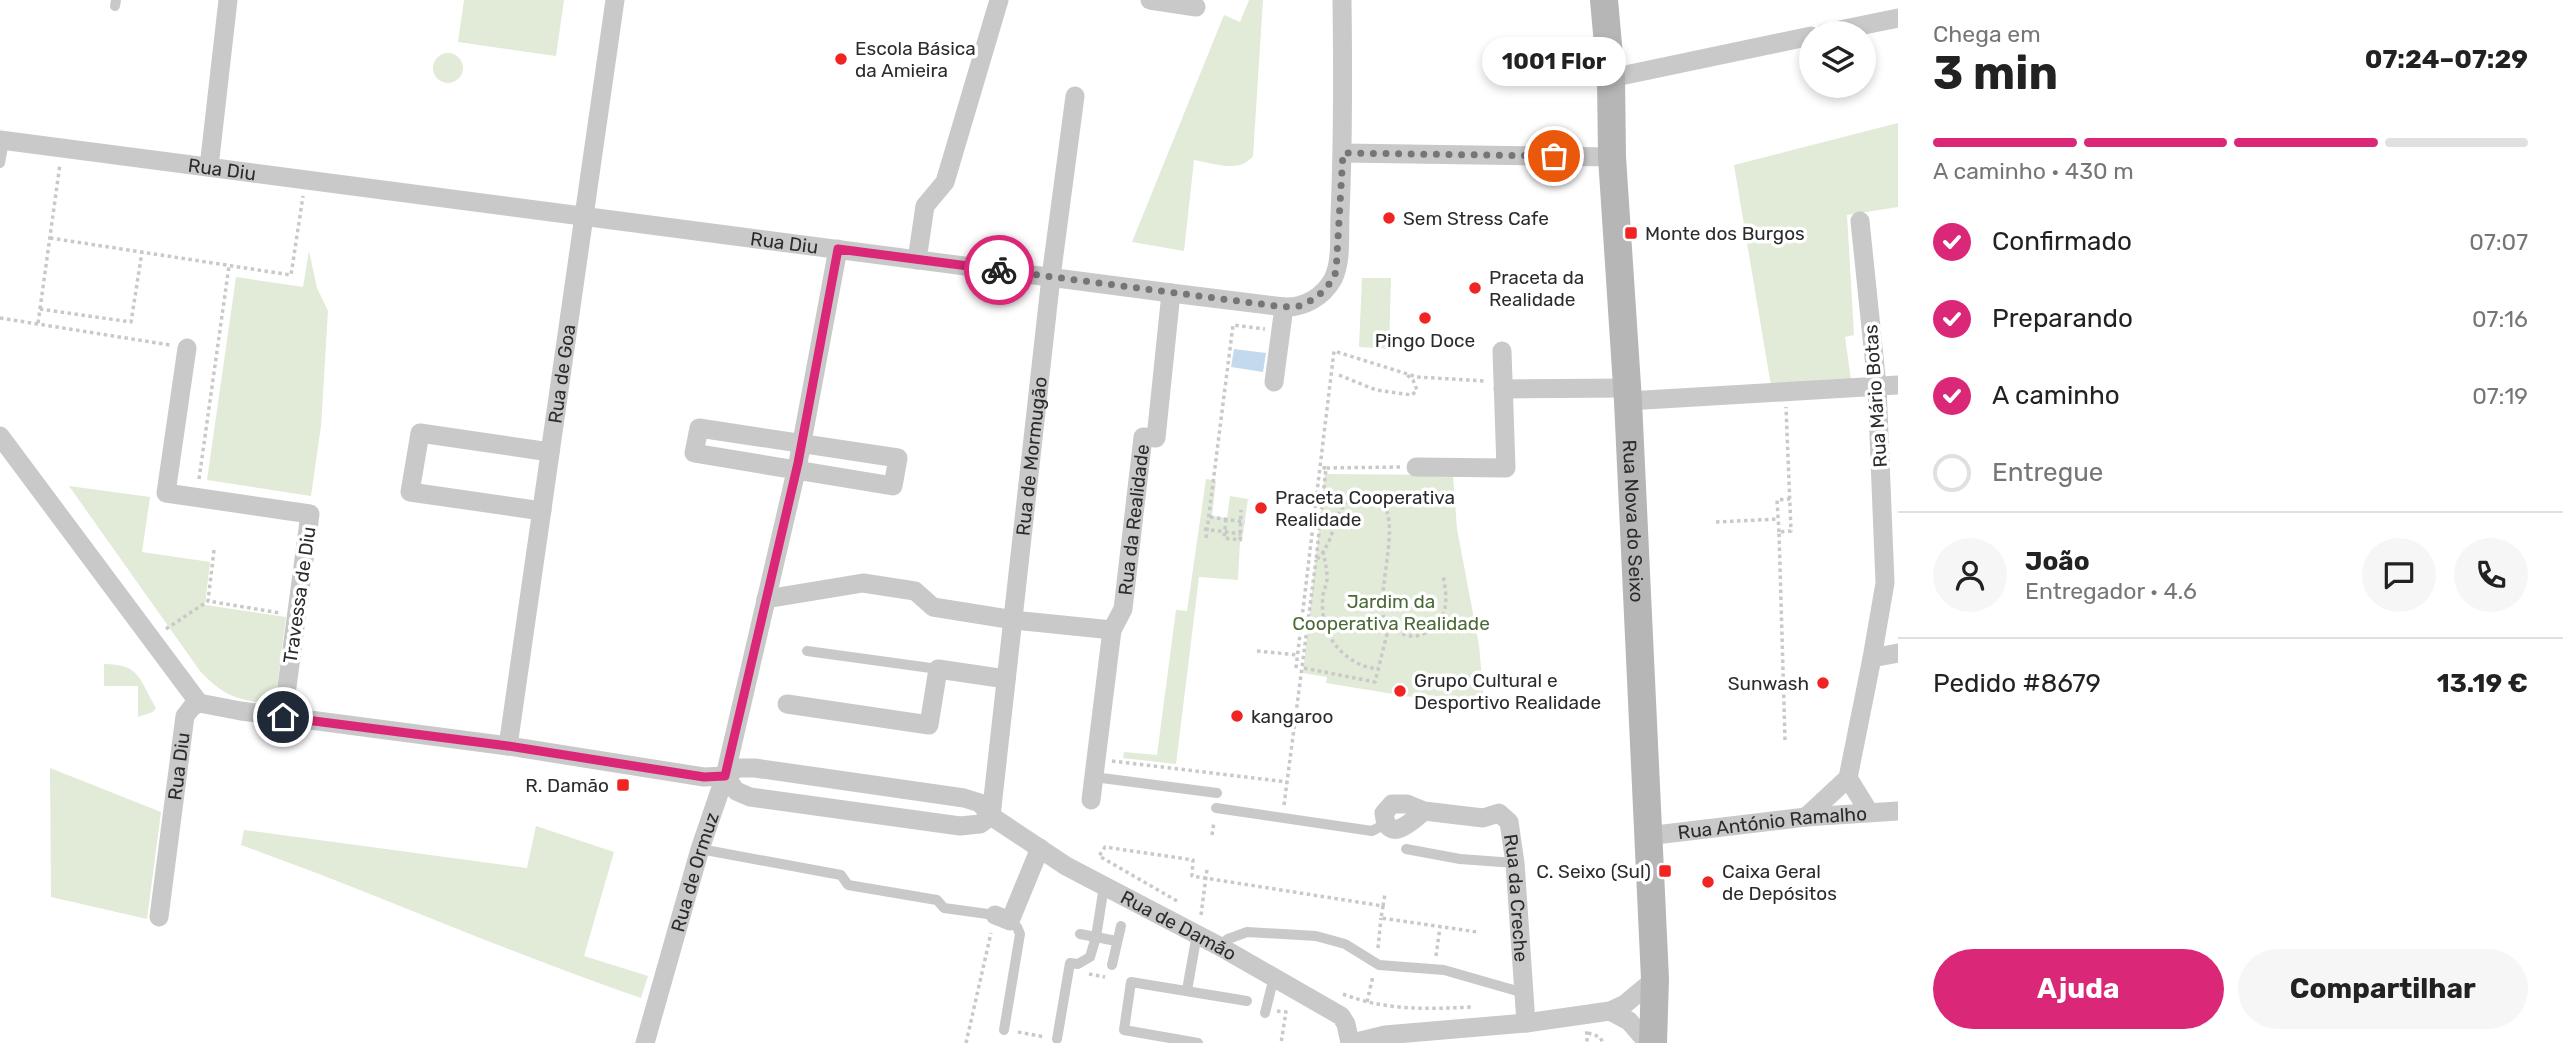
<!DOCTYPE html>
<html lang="pt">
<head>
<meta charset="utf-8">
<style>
  body { margin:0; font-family:Rubik,sans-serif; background:#f6f6f6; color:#222; height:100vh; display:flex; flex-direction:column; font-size:26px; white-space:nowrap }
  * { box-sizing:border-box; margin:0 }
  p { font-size:23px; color:#767676 }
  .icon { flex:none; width:38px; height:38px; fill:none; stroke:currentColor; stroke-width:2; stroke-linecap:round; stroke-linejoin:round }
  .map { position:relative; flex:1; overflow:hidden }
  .details { display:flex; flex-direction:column; background:#fff; width:665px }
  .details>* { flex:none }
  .controls { position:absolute; left:1799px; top:21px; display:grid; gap:14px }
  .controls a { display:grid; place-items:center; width:77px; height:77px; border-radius:50%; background:#fff; box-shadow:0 4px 10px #0003; font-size:35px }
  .pin { position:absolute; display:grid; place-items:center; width:60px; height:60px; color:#fff; margin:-30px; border:4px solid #fff; border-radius:50%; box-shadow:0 2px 7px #0007 }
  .courier { position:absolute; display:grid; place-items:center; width:70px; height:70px; margin:-35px; border:5px solid #db2777; border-radius:50%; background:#fff; color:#222; box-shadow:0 2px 9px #0007 }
  .bubble { position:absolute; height:49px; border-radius:24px; background:#fff; box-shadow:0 4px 10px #0003; font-size:23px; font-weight:700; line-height:49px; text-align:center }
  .head em { font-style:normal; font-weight:700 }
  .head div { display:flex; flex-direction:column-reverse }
  .head { display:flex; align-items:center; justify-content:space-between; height:119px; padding:0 35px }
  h1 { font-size:46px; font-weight:700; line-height:52px }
  .bar { display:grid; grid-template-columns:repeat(4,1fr); gap:10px 7px; align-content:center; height:84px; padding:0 35px }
  .bar i { height:9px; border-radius:5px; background:#e0e0e0 }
  .bar .on { background:#db2777 }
  .bar p { grid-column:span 4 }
  .line { display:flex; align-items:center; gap:18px; padding:0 35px; border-top:2px solid #e0e0e0 }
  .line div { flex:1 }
  .round { display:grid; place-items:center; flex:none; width:74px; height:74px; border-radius:37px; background:#f6f6f6 }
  ol { padding:0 35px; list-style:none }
  li { display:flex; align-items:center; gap:21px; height:77px }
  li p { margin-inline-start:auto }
  li .icon { padding:7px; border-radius:50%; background:#db2777; color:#fff; stroke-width:4 }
  li:last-child { color:#767676 }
  li i { width:38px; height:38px; border:4px solid #e0e0e0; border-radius:50% }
  .action { display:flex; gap:14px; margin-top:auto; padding:14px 35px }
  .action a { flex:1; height:80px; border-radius:42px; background:#db2777; color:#fff; font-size:28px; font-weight:700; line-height:80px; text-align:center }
  .action a+a { background:#f6f6f6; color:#222 }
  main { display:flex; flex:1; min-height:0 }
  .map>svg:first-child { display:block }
</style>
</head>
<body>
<main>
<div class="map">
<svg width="1898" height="1043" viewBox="0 0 1898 1043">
  <rect width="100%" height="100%" fill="#fff"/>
  <g fill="#e1ebd8">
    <path d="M464,0H564L556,56L458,42Z"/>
    <path d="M1249,0H1263L1253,156C1239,174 1214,163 1194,160L1184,251L1132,242L1224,15L1240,22Z"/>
    <circle cx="448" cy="68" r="15"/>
    <path d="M1898,123V207L1847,215L1854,335L1845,337L1851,380L1771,386L1734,165Z"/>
    <path d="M309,251L317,288L328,311L321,426L311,496L207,480L236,277L303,287Z"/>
    <path d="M1362,278H1391L1389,349L1359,347Z"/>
    <path d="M1325,474L1453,475L1457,529L1479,645L1484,702L1425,695L1424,699L1326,683L1327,677L1303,673Z"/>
    <path d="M1206,479L1216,481L1212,516L1227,518L1230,496L1248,499L1242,541H1240L1238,580L1199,577L1176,764L1123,758L1124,752L1157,755L1176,610L1187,611Z"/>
    <path d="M69,486L150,497L142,552L210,562L205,605L286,617L275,705C240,700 225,698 200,671Z"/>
    <path d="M104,664C140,664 139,679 156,708L153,712L138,717V686H104Z"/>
    <path d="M50,768L161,812L147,919L51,897Z"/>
    <path d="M536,826L614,852L584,956L648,976L641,998C506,952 376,893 241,845L244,830L527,868Z"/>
  </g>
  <path fill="#c3d9ed" d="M1234,349L1266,353L1263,372L1231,367Z"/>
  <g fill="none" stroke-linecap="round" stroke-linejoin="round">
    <g stroke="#c9c9c9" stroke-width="3.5" stroke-dasharray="3.5 3.5" stroke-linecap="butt">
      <path d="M50,238L291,275L303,196"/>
      <path d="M40,309L60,164"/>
      <path d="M0,318L170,345"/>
      <path d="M38,323L40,309L131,322L142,252"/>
      <path d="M1339,375L1376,390L1412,395L1417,390L1413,380L1407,375"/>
      <path d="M1400,467L1326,468L1316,560C1320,556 1324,552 1326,547C1338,527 1335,492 1371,497C1410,503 1373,593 1385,621C1388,628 1399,633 1406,635C1417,639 1427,633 1435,626C1450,612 1446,593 1443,575"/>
      <path d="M1326,468L1320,467L1334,351L1417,377L1485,381"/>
      <path d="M199,479L229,266"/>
      <path d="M1210,517L1245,522"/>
      <path d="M1226,519L1224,538L1240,540L1241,510"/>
      <path d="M1716,522L1778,519"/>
      <path d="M1204,529L1241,534"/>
      <path d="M1779,532L1777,500L1790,499"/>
      <path d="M1206,538L1233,325L1265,329"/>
      <path d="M214,550L208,601L280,613"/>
      <path d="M1323,551C1325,561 1327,569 1327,579C1327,584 1324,589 1323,595C1320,619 1328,643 1348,657C1357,664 1367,669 1378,668"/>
      <path d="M166,629L208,601"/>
      <path d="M1257,651L1298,655"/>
      <path d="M1296,668L1320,467"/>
      <path d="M1304,668L1375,682L1389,626"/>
      <path d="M1785,740L1779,532L1791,531L1786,407"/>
      <path d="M1112,761L1287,782"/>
      <path d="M1284,805L1316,560"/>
      <path d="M1212,835L1214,822"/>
      <path d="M1177,901L1099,856L1105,847L1193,860L1192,876L1383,906L1381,918L1477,932"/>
      <path d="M1383,906L1385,894"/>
      <path d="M1201,915L1207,869"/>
      <path d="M1378,948L1381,918"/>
      <path d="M1436,956L1440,927"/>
      <path d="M1089,974L1105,977"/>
      <path d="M1343,994C1386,1011 1427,1009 1473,1007"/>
      <path d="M1367,1002L1373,976"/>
      <path d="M1277,1011L1286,1012L1281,1043"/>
      <path d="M1018,1032L1045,1037"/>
      <path d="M1585,1033H1587V1043"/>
      <path d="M1588,1033L1600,1037L1603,1043"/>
      <path d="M966,1043L991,933"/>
    </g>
    <g stroke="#c9c9c9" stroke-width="10">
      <path d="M115,6L116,0"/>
      <path d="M0,163L4,141"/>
      <path d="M807,651L938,669"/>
      <path d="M1094,777L1217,793"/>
      <path d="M1216,808L1372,831L1387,823"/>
      <path d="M700,849L841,875L848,885L937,900L944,908L995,915"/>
      <path d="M1406,849L1460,859L1515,863"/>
      <path d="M1104,886L1096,937L1116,941"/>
      <path d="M1219,946L1228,939L1247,932L1316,936L1345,944L1379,965L1444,970L1524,993"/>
      <path d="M1112,965L1121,926"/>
      <path d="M1187,990L1197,934"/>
      <path d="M1265,1013L1274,977"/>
      <path d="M1004,1030L1020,934L1017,927L1010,921"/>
      <path d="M1057,1039L1070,963L1078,964L1090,957L1096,937L1080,934"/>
      <path d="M1198,1043L1124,1030L1131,982L1247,1001"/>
    </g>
    <g stroke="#c9c9c9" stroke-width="19">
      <path d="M1150,0L1196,7"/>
      <path d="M1825,33L1898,18"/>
      <path d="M1611,78L1811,36"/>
      <path id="s1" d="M0,140L1171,293L1284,307C1304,308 1323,297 1333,279C1342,261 1339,235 1340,215C1343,144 1343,72 1342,0"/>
      <path d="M1343,153L1612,157"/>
      <path d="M209,167L228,0"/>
      <path d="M917,260L925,206L945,182L999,0"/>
      <path d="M187,348L166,493L310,514L283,717"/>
      <path d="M1274,382L1284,307"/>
      <path d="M1503,389L1627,388"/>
      <path d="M1628,401L1898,385"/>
      <path d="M699,428L898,458L893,486L694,453Z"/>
      <path d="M0,436L199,703"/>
      <path d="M1416,467L1506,468L1502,351"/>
      <path d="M542,511L410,492L420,433L550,452"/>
      <path d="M766,599L863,583L915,591L933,607L1014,620L1112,630"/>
      <path d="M1872,658L1898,653"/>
      <path id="s2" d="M199,703L241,711L508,746L704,777L725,776L738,768H755L964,798L980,803L991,816L1066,866L1219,946L1341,1016L1346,1024L1350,1043"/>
      <path d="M787,704L929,725L938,669L1006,679"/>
      <path id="s3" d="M508,746L615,0"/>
      <path d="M725,776L736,791L750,797L960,826L980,824L991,816"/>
      <path d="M1848,778L1869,812"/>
      <path id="s4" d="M1091,800L1112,630L1123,609L1143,437L1156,438L1171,293"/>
      <path id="s5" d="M1424,811L1407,804H1392L1384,813C1387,845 1412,822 1424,811L1483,818L1499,813L1509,822L1515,863L1526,1023"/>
      <path id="s6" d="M991,816L1051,277L1075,96"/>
      <path d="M1806,817L1848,778L1872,658L1885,583L1877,386L1860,221"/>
      <path id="s7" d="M1647,836L1806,817L1898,811"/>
      <path d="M995,915L1010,921L1040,848"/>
      <path id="s8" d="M159,917L185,716L192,707L199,703"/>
      <path d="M1610,1011L1629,1021L1648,1043"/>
      <path id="s9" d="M645,1043L700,849L725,776L798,463L838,249"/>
      <path d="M1352,1043L1385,1035L1526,1023L1610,1011L1625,1004L1655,979"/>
    </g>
    <path stroke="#b6b6b6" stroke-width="28" id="s10" d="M1604,0L1611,78L1612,157L1628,401L1655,979L1653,1043"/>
  </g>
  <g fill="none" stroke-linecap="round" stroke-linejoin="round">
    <path stroke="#767676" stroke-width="7" stroke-dasharray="0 12.6" d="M999,270L1284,307L1300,306L1316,298L1328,286L1336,272L1343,153L1554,156"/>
    <path stroke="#db2777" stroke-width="9" d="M283,717L508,746L704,777L725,776L798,463L838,249L999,270"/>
  </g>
  <g fill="#ef2423" stroke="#fff" stroke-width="2.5">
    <circle cx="841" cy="59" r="7"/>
    <circle cx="1389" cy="218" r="7"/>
    <rect x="1624" y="226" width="14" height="14" rx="3.5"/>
    <circle cx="1475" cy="288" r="7"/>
    <circle cx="1425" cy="318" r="7"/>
    <circle cx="1261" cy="508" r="7"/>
    <circle cx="1823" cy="683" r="7"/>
    <circle cx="1400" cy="691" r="7"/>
    <circle cx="1237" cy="716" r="7"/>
    <rect x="616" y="778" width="14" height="14" rx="3.5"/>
    <rect x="1658" y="864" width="14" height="14" rx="3.5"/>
    <circle cx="1708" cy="882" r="7"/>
  </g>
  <g text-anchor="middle" stroke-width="7" stroke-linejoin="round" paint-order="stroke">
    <g font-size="19" fill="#2c2c2c" stroke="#fff" text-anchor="start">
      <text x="855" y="55">Escola Básica<tspan x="855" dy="22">da Amieira</tspan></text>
      <text x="1403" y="225">Sem Stress Cafe</text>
      <text x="1645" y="240">Monte dos Burgos</text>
      <text x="1489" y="284">Praceta da<tspan x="1489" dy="22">Realidade</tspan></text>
      <text x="1425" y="347" text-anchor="middle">Pingo Doce</text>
      <text x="1275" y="504">Praceta Cooperativa<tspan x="1275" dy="22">Realidade</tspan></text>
      <text x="1414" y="687">Grupo Cultural e<tspan x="1414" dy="22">Desportivo Realidade</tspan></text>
      <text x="1809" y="690" text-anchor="end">Sunwash</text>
      <text x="1251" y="723">kangaroo</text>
      <text x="609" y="792" text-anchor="end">R. Damão</text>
      <text x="1651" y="878" text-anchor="end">C. Seixo (Sul)</text>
      <text x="1722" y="878">Caixa Geral<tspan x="1722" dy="22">de Depósitos</tspan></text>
    </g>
    <g font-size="19" fill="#2c2c2c" stroke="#fff">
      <text dy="7" stroke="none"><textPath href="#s1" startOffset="224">Rua Diu</textPath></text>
      <text dy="7" stroke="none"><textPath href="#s1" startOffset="791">Rua Diu</textPath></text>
      <text dy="7" stroke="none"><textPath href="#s3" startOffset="376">Rua de Goa</textPath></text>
      <text transform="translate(1875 396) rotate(-94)" y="7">Rua Mário Botas</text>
      <text dy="7" stroke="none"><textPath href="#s6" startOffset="362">Rua de Mormugão</textPath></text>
      <text dy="7" stroke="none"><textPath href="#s4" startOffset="285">Rua da Realidade</textPath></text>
      <text dy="7" stroke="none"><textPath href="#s10" startOffset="522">Rua Nova do Seixo</textPath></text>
      <text transform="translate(299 595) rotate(-82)" y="7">Travessa de Diu</text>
      <text dy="7" stroke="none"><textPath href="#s8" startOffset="152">Rua Diu</textPath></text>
      <text dy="7" stroke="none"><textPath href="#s7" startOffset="126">Rua António Ramalho</textPath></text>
      <text dy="7" stroke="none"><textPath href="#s9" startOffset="178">Rua de Ormuz</textPath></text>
      <text dy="7" stroke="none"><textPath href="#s5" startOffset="268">Rua da Creche</textPath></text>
      <text dy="7" stroke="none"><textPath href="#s2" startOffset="1026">Rua de Damão</textPath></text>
    </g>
    <g font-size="19" fill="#4b6a38" stroke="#fff">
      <text x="1391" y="608">Jardim da<tspan x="1391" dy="22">Cooperativa Realidade</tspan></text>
    </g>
  </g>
</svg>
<div class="controls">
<a><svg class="icon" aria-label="layers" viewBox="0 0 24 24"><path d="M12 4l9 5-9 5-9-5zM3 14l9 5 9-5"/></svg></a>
</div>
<div class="pin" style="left:1554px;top:156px;background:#ea580c"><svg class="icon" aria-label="bag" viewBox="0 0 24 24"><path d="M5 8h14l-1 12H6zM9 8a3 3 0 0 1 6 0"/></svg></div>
<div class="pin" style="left:283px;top:717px;background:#1f2937"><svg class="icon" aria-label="home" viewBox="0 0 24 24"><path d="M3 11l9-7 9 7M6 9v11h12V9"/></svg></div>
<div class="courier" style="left:999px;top:270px"><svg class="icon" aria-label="bike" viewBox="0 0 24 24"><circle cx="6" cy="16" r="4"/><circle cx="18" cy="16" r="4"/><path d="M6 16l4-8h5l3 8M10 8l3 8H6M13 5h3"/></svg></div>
<div class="bubble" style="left:1482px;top:37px;width:144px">1001 Flor</div>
</div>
<section class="details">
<div class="head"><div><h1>3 min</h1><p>Chega em</p></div><em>07:24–07:29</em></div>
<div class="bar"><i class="on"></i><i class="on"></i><i class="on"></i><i></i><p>A caminho · 430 m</p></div>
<ol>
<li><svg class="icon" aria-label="check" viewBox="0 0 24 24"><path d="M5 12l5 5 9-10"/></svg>Confirmado<p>07:07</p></li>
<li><svg class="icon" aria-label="check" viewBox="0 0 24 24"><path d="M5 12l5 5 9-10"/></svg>Preparando<p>07:16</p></li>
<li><svg class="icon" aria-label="check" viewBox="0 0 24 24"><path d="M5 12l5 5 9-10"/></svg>A caminho<p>07:19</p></li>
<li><i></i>Entregue</li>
</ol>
<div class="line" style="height:126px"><a class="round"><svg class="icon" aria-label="person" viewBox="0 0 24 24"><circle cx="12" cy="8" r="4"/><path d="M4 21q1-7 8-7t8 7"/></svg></a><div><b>João</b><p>Entregador · 4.6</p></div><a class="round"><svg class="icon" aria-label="chat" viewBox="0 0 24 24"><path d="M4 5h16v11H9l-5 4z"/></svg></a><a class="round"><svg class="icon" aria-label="phone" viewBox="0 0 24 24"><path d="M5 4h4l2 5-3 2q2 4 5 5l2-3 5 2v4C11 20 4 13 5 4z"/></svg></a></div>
<div class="line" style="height:91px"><div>Pedido #8679</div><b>13.19 €</b></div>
<div class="action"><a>Ajuda</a><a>Compartilhar</a></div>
</section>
</main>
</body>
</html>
